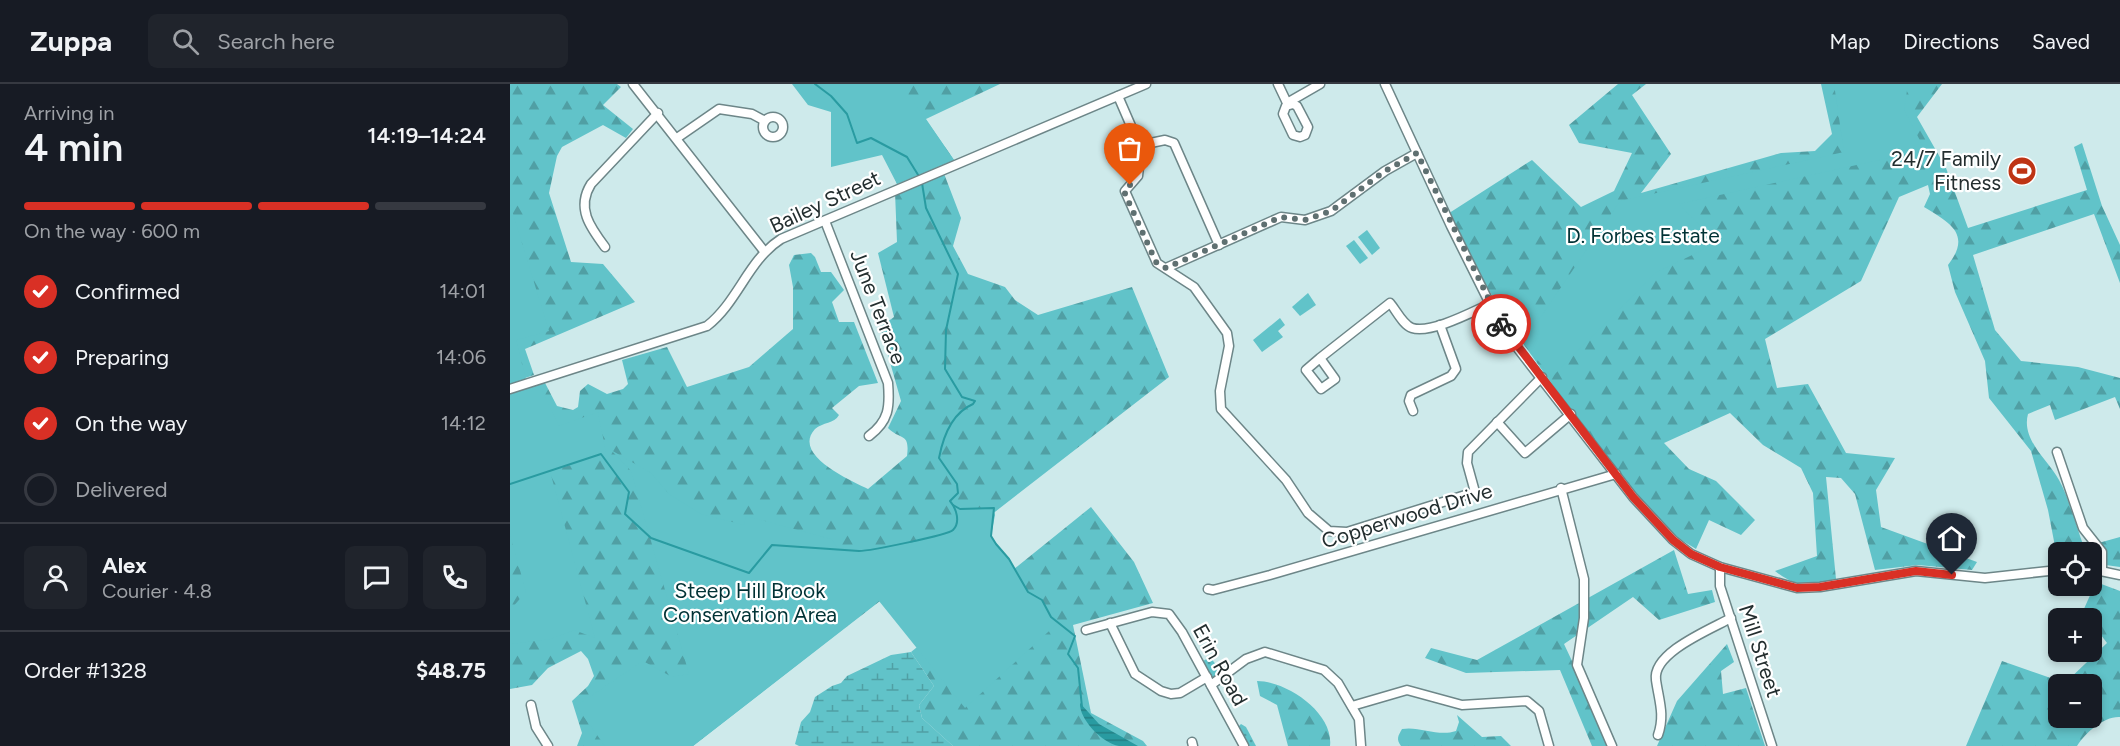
<!DOCTYPE html>
<html lang="en">
<head>
<meta charset="utf-8">
<style>
  body { margin:0; font-family:Figtree,sans-serif; background:#20242c; color:#f1f3f6; height:100vh; display:flex; flex-direction:column; font-size:22px; white-space:nowrap }
  * { box-sizing:border-box; margin:0 }
  p { font-size:20px; color:#9ea1a6 }
  .icon { flex:none; width:33px; height:33px; fill:none; stroke:currentColor; stroke-width:2; stroke-linecap:round; stroke-linejoin:round }
  .map { position:relative; flex:1; overflow:hidden }
  .sheet { display:flex; flex-direction:column; background:#171b24; width:510px }
  .sheet>* { flex:none }
  .tools { position:absolute; left:1538px; top:458px; display:grid; gap:12px }
  .tools a { display:grid; place-items:center; width:54px; height:54px; border-radius:9px; background:#171b24; box-shadow:0 3px 9px #0003; font-size:30px }
  .pin { position:absolute; display:grid; place-items:center; width:51px; height:51px; color:#fff; margin:-62px -26px; border-radius:50% 50% 50% 0; rotate:-45deg; box-shadow:0 0 6px #0007 }
  .pin .icon { rotate:45deg }
  .courier { position:absolute; display:grid; place-items:center; width:60px; height:60px; margin:-30px; border:4px solid #d93025; border-radius:50%; background:#fff; color:#222; box-shadow:0 2px 8px #0007 }
  .head em { font-style:normal; font-weight:600 }
  .head div { display:flex; flex-direction:column-reverse }
  .head { display:flex; align-items:center; justify-content:space-between; height:102px; padding:0 24px }
  h1 { font-size:39px; font-weight:600; line-height:45px }
  .bar { display:grid; grid-template-columns:repeat(4,1fr); gap:9px 6px; align-content:center; height:72px; padding:0 24px }
  .bar i { height:8px; border-radius:4px; background:#363941 }
  .bar .active { background:#d93025 }
  .bar p { grid-column:span 4 }
  .line { display:flex; align-items:center; gap:15px; padding:0 24px; border-top:2px solid #363941 }
  .line div { flex:1 }
  .round { display:grid; place-items:center; flex:none; width:63px; height:63px; border-radius:9px; background:#20242c }
  ol { padding:0 24px; list-style:none }
  li { display:flex; align-items:center; gap:18px; height:66px }
  li p { margin-inline-start:auto }
  li .icon { padding:6px; border-radius:50%; background:#d93025; color:#fff; stroke-width:4 }
  li:last-child { color:#9ea1a6 }
  li i { width:33px; height:33px; border:3px solid #363941; border-radius:50% }
  header { display:flex; align-items:center; gap:36px; box-sizing:border-box; height:84px; padding:0 30px; background:#171b24; border-bottom:2px solid #363941 }
  header strong { font-size:28px }
  nav { display:flex; gap:33px; margin-inline-start:auto; font-size:21px }
  .search { width:420px; height:54px; background:#20242c; display:flex; align-items:center; gap:15px; box-sizing:border-box; padding:0 21px; border-radius:9px; color:#9ea1a6; font-size:22px }
  main { display:flex; flex:1; min-height:0 }
  .map>svg:first-child { display:block }
</style>
</head>
<body>
<header>
<strong>Zuppa</strong>
<div class="search"><svg class="icon" aria-label="search" viewBox="0 0 24 24"><circle cx="10" cy="10" r="6"/><path d="M15 15l6 6"/></svg>Search here</div>
<nav><a>Map</a><a>Directions</a><a>Saved</a></nav>
</header>
<main>
<section class="sheet">
<div class="head"><div><h1>4 min</h1><p>Arriving in</p></div><em>14:19–14:24</em></div>
<div class="bar"><i class="active"></i><i class="active"></i><i class="active"></i><i></i><p>On the way · 600 m</p></div>
<ol>
<li><svg class="icon" aria-label="check" viewBox="0 0 24 24"><path d="M5 12l5 5 9-10"/></svg>Confirmed<p>14:01</p></li>
<li><svg class="icon" aria-label="check" viewBox="0 0 24 24"><path d="M5 12l5 5 9-10"/></svg>Preparing<p>14:06</p></li>
<li><svg class="icon" aria-label="check" viewBox="0 0 24 24"><path d="M5 12l5 5 9-10"/></svg>On the way<p>14:12</p></li>
<li><i></i>Delivered</li>
</ol>
<div class="line" style="height:108px"><a class="round"><svg class="icon" aria-label="person" viewBox="0 0 24 24"><circle cx="12" cy="8" r="4"/><path d="M4 21q1-7 8-7t8 7"/></svg></a><div><b>Alex</b><p>Courier · 4.8</p></div><a class="round"><svg class="icon" aria-label="chat" viewBox="0 0 24 24"><path d="M4 5h16v11H9l-5 4z"/></svg></a><a class="round"><svg class="icon" aria-label="phone" viewBox="0 0 24 24"><path d="M5 4h4l2 5-3 2q2 4 5 5l2-3 5 2v4C11 20 4 13 5 4z"/></svg></a></div>
<div class="line" style="height:78px"><div>Order #1328</div><b>$48.75</b></div>
</section>
<div class="map">
<svg width="1610" height="662" viewBox="0 0 1610 662">
  <defs>
    <pattern id="grass-dots" width="8" height="8" patternUnits="userSpaceOnUse" patternTransform="scale(1.5)"><rect width="8" height="8" fill="#61c3c9"/><path d="M2 2h.1M6 6h.1" fill="none" stroke="#509fa4" stroke-width="1.8" stroke-linecap="round"/></pattern>
    <pattern id="forest-firs" width="22" height="20" patternUnits="userSpaceOnUse" patternTransform="scale(1.5)"><rect width="22" height="20" fill="#61c3c9"/><path d="M5 1l3.5 6h-7zM16 11l3.5 6h-7z" fill="#509fa4"/></pattern>
    <pattern id="wetland-marsh" width="20" height="14" patternUnits="userSpaceOnUse" patternTransform="scale(1.5)"><rect width="20" height="14" fill="#61c3c9"/><path d="M1 5h8M5 5V1M11 12h8M15 12V8" fill="none" stroke="#509fa4"/></pattern>
    <pattern id="water-rules" width="6" height="5" patternUnits="userSpaceOnUse" patternTransform="scale(1.5)"><rect width="6" height="5" fill="#299ba1"/><path d="M0 2.5h6" fill="none" stroke="#237f84"/></pattern>
  </defs>
  <rect width="100%" height="100%" fill="#ceeaeb"/>
  <g fill="url(#grass-dots)">
    <path d="M700,573L711,587L704,594L701,593L693,577Z"/>
    <path d="M731,640L736,643L746,662H739L728,643Z"/>
  </g>
  <g fill="url(#forest-firs)" fill-rule="evenodd">
    <path d="M0,0H107L111,3L93,21L123,45L116,54L93,41L52,63L47,72L39,109L61,178L93,180L125,218L15,265L24,291L0,299Z"/>
    <path d="M350,0H490L416,35L444,76L387,100Z"/>
    <path d="M1108,0H1136L1122,11L1161,70L1131,109L1271,69L1305,67L1322,50L1311,0H1432L1407,33L1436,84L1458,144L1577,106L1564,63L1572,59L1592,122L1610,161V199L1584,130L1463,171L1485,246L1511,277L1568,283L1610,294V325L1605,313L1545,336L1540,321L1518,330C1511,356 1538,376 1549,396C1560,416 1566,442 1574,463L1610,453V483L1581,479V468H1548V478L1538,426L1521,367L1479,314L1475,277L1445,208L1438,181C1462,150 1440,139 1414,123L1420,110L1418,101L1389,113L1351,197L1255,255L1267,304L1298,300L1336,369L1385,374L1366,406L1371,443L1467,478L1462,486L1408,481L1365,486L1345,410L1331,394L1316,393L1326,495C1299,501 1288,505 1265,487L1307,472L1303,409L1291,384L1253,361L1220,329L1154,359L1179,385L1206,397L1245,436L1231,451L1199,436L1186,465L1140,437L1007,251L933,133L1022,76L1071,123L1104,107L1122,69L1069,59L1059,41Z"/>
    <path d="M433,87L451,134L443,162L458,190L495,203L505,216L528,231L622,203L659,293L183,662H67L72,649L62,617L78,602L84,592L78,575L71,567L38,584L22,601L0,605V308L34,297L47,322L63,326L68,323L70,307L78,300L97,310L113,305L118,300L112,276L157,263L177,303L239,283L283,245V203L279,181L284,171L301,169L305,173L311,188H321L334,206L322,218L329,238H344L368,299L349,302L322,324L329,331C324,340 313,338 305,345C281,371 342,397 358,405L397,372C400,348 391,357 378,344L391,317L370,243L384,233L368,169L387,158L385,108Z"/>
    <path d="M581,423L624,478L643,519L563,541L581,629L633,657L637,662H443L412,634L409,621L424,602L401,568Z"/>
    <path d="M1164,466L1178,510L1202,506L1205,518L1149,536L1123,513L1054,560L1102,662H1082L1050,586L956,589L915,574L921,564L967,576Z"/>
    <path d="M1586,498L1610,507V633C1594,632 1575,649 1567,662H1456L1492,577L1555,599L1597,559L1573,527ZM1548,600H1581V633H1548Z"/>
    <path d="M1217,560L1224,578L1211,587L1213,610L1236,604L1255,662H1147L1167,617Z"/>
    <path d="M747,597C777,597 824,629 820,662H778L767,621L750,612Z"/>
    <path d="M947,631L972,653L991,652L1001,662H891C886,655 888,652 892,645C910,642 928,653 946,647L949,638Z"/>
  </g>
  <path fill="url(#wetland-marsh)" d="M401,568L424,602L409,621L412,634L443,662H289L285,660L291,638L300,628L305,613L322,602L331,599L337,592L381,571Z"/>
  <g fill="#61c3c9">
    <path d="M282,0H391L444,76L387,100L372,71L321,83V28L298,21Z"/>
    <path d="M1324,0H1398L1394,26L1415,66L1169,120L1207,159L1145,189L1042,293L1013,259L1110,117L1334,68Z"/>
    <path d="M0,120L39,247L6,256L16,296L0,301Z"/>
    <path d="M857,146L870,164L862,171L848,153Z"/>
    <path d="M844,156L858,174L850,180L836,162Z"/>
    <path d="M798,209L806,221L790,232L782,223Z"/>
    <path d="M770,234L775,241L768,247L773,253L752,268L743,256Z"/>
    <path d="M29,300L49,342L88,328L96,368L89,373L40,387L85,554L64,546L40,555L0,560V526L16,508L0,450V310Z"/>
    <path d="M101,366L141,389L159,410L191,430L234,441L236,432L321,455L328,464L350,467L391,461L440,449L446,441L443,421L450,425L483,423L485,431L481,452L486,460L499,475L518,508L532,516L536,527L549,538L455,624L369,517L183,662H95L66,622L133,577L162,593L179,590L121,387Z"/>
  </g>
  <path fill="url(#water-rules)" d="M570,619L589,640L628,662C622,662 615,662 609,662C592,659 569,635 570,619Z"/>
  <g fill="none" stroke-linecap="round" stroke-linejoin="round">
    <g stroke="#299ba1" stroke-width="2">
      <path d="M305,0L321,12L337,30L347,59L361,54L397,73L410,94"/>
      <path d="M0,400L91,370L119,408L115,430L141,454L239,489L262,461C291,463 320,465 349,467C360,467 438,451 443,446C451,438 446,424 440,417L448,409L447,400L429,374C433,353 442,329 463,320L465,317L452,313L435,285L436,246L448,190L416,124L412,99"/>
      <path d="M443,421L450,425L484,424L481,452L486,460L499,475L518,508L532,516L541,533L565,552L558,570L568,584L572,623"/>
    </g>
    <g stroke="#6d8688" stroke-width="11">
      <g id="minor">
        <path d="M123,0L254,167"/>
        <path d="M768,0L778,21"/>
        <path d="M875,0L941,142L980,220L1002,257L1123,413L1163,456L1181,470L1210,483L1287,504L1310,503L1406,487L1475,494L1548,486"/>
        <path d="M608,12L631,65L628,92L615,107L647,179L684,203L717,249L719,262L710,307L711,325L776,396L798,429L819,447L837,448L965,408L957,379L958,368L1032,293"/>
        <path d="M777,19L810,0"/>
        <path d="M783,20L787,22L798,43L795,51L790,53L783,51L773,30L776,22Z"/>
        <circle cx="263" cy="43" r="10"/>
        <path d="M167,54L209,25L242,30L255,37"/>
        <path d="M631,61L655,56L664,59L709,161"/>
        <path d="M315,137L378,299C380,323 379,337 359,352"/>
        <path d="M95,163C80,143 66,124 81,100L148,29"/>
        <path d="M656,184L771,133L795,136L821,127L875,87L907,69"/>
        <path d="M810,274L796,286L811,305L825,295L810,274L880,219C886,226 893,241 902,244C921,250 962,228 980,220"/>
        <path d="M0,305L197,242C228,218 238,176 271,155L636,0"/>
        <path d="M903,327L899,317L901,311L941,292L946,285L930,241"/>
        <path d="M987,338L1015,369L1061,330"/>
        <path d="M1547,368L1573,444L1592,468V486"/>
        <path d="M1051,404L1074,495V534L1067,581L1102,662"/>
        <path d="M1210,483V502L1262,662"/>
        <path d="M1581,485L1610,491"/>
        <path d="M698,505L703,506L760,491L1106,390"/>
        <path d="M600,539L625,590L651,607L661,610L670,609L697,593"/>
        <path d="M576,546L642,528L659,530L672,548L734,662"/>
        <path d="M701,601L736,575L755,568L814,586L828,599L849,635L851,662"/>
        <path d="M21,621L26,643L38,662"/>
        <path d="M842,622L897,606L952,621L1017,617L1029,627L1039,662"/>
        <path d="M1148,651C1155,631 1149,617 1146,596C1142,569 1199,546 1221,534"/>
        <path d="M682,658L683,662"/>
      </g>
    </g>
    <use href="#minor" stroke="#fff" stroke-width="8"/>
  </g>
  <g fill="none" stroke-linecap="round" stroke-linejoin="round">
    <path stroke="#5f7071" stroke-width="6" stroke-dasharray="0 10.8" d="M620,101L615,105V110L646,178L656,184L771,133L795,136L821,127L875,87L907,69L991,240"/>
    <path stroke="#d93025" stroke-width="8" d="M991,240L1123,413L1163,456L1181,470L1210,483L1287,504L1310,503L1406,487L1442,491"/>
  </g>
  <defs>
    <g id="stadium-disc" transform="scale(1.5)"><circle r="9.5" fill="#be3414" stroke="#fff"/><path d="M0-5a6.5 5 0 1 0 0 10a6.5 5 0 1 0 0-10ZM-3.5-1.8h7v3.6h-7Z" fill="#fff"/></g>
  </defs>
  <g fill-rule="evenodd">
    <use href="#stadium-disc" x="1512" y="87"/>
  </g>
  <g text-anchor="middle" stroke-width="4.5" stroke-linejoin="round" paint-order="stroke">
    <g font-size="21" fill="#232e2f" stroke="#fff" text-anchor="end">
      <text x="1491" y="82">24/7 Family<tspan x="1491" dy="24">Fitness</tspan></text>
    </g>
    <g font-size="21" fill="#232e2f" stroke="#fff">
      <text transform="translate(315 118) rotate(-25)" y="7">Bailey Street</text>
      <text transform="translate(368 223) rotate(69)" y="7">June Terrace</text>
      <text transform="translate(897 432) rotate(-17)" y="7">Copperwood Drive</text>
      <text transform="translate(1250 567) rotate(72)" y="7">Mill Street</text>
      <text transform="translate(710 581) rotate(61)" y="7">Erin Road</text>
    </g>
    <g font-size="21" fill="#003235" stroke="#fff">
      <text x="1133" y="159">D. Forbes Estate</text>
      <text x="240" y="514">Steep Hill Brook<tspan x="240" dy="24">Conservation Area</tspan></text>
    </g>
  </g>
</svg>
<div class="tools">
<a><svg class="icon" aria-label="locate" viewBox="0 0 24 24"><circle cx="12" cy="12" r="6"/><path d="M12 2v4M12 18v4M2 12h4M18 12h4"/></svg></a>
<a>+</a>
<a>−</a>
</div>
<div class="pin" style="left:620px;top:101px;background:#ea580c"><svg class="icon" aria-label="bag" viewBox="0 0 24 24"><path d="M5 8h14l-1 12H6zM9 8a3 3 0 0 1 6 0"/></svg></div>
<div class="pin" style="left:1442px;top:491px;background:#1f2937"><svg class="icon" aria-label="home" viewBox="0 0 24 24"><path d="M3 11l9-7 9 7M6 9v11h12V9"/></svg></div>
<div class="courier" style="left:991px;top:240px"><svg class="icon" aria-label="bike" viewBox="0 0 24 24"><circle cx="6" cy="16" r="4"/><circle cx="18" cy="16" r="4"/><path d="M6 16l4-8h5l3 8M10 8l3 8H6M13 5h3"/></svg></div>
</div>
</main>
</body>
</html>
